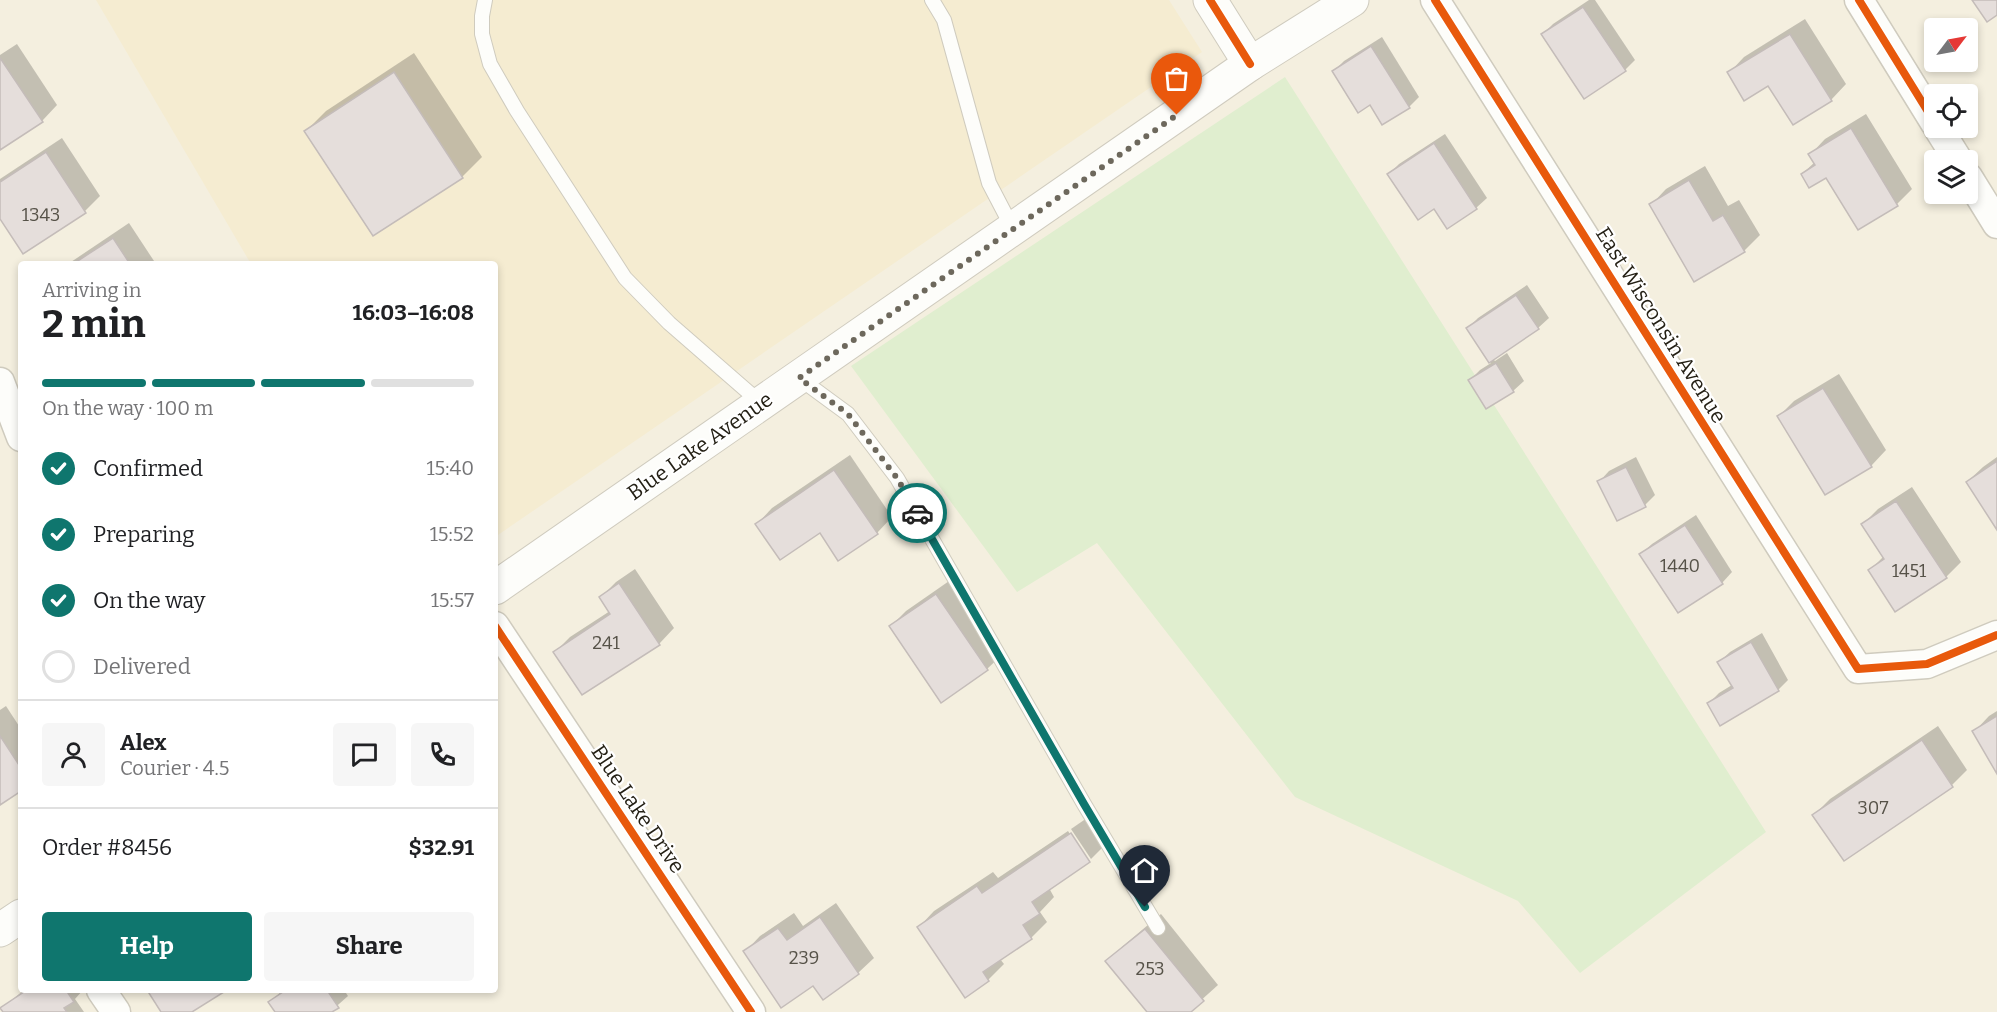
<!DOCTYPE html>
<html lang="en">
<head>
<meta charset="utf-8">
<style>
  body { margin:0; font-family:Bitter,serif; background:#f6f6f6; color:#202124; height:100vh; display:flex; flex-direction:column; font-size:22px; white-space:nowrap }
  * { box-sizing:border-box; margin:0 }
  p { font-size:20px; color:#757577 }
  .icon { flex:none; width:33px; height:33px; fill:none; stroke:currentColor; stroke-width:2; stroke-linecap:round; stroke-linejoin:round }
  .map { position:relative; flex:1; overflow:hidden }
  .details { position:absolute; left:18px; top:261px; width:480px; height:732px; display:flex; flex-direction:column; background:#fff; border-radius:6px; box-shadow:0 3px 9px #0003 }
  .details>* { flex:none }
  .needle { width:39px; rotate:58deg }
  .controls { position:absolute; left:1924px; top:18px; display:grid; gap:12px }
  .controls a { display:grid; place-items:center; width:54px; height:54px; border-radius:6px; background:#fff; box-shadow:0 3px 9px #0003; font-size:30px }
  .pin { position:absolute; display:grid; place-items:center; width:51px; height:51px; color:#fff; margin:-62px -26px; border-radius:50% 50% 50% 0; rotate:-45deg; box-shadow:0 0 6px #0007 }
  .pin .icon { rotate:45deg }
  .courier { position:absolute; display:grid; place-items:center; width:60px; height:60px; margin:-30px; border:4px solid #0f766e; border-radius:50%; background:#fff; color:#222; box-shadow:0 2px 8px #0007 }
  .head em { font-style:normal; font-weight:700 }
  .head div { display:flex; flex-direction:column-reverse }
  .head { display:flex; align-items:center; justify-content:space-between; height:102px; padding:0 24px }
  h1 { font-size:39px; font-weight:700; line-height:45px }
  .bar { display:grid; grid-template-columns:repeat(4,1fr); gap:9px 6px; align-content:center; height:72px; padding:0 24px }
  .bar i { height:8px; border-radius:4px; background:#e0e0e0 }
  .bar .active { background:#0f766e }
  .bar p { grid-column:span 4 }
  .line { display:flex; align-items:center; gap:15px; padding:0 24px; border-top:2px solid #e0e0e0 }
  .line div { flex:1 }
  .round { display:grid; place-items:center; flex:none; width:63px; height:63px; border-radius:6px; background:#f6f6f6 }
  ol { padding:0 24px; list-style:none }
  li { display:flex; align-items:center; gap:18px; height:66px }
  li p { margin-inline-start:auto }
  li .icon { padding:6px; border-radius:50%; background:#0f766e; color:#fff; stroke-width:4 }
  li:last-child { color:#757577 }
  li i { width:33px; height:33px; border:3px solid #e0e0e0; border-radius:50% }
  .cta { display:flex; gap:12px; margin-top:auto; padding:12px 24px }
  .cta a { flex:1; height:69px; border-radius:6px; background:#0f766e; color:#fff; font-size:24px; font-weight:700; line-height:69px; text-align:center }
  .cta a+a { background:#f6f6f6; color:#202124 }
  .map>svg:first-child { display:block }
</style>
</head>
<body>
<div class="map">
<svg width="1997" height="1012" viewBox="0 0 1997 1012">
  <rect width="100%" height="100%" fill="#f4efdf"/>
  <path fill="#f5ecd1" d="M96,0H1169L1202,52L495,537V264H251Z"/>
  <path fill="#e0eecf" d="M1285,77L1766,832L1580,973L1518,901L1295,797L1097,543L1017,592L851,366Z"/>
  <g fill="#0003">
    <path d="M1589,0H1595L1635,60L1625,70L1542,35L1553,24Z"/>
    <path d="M1805,19L1846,84L1831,100L1729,73L1744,57Z"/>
    <path d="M1382,37L1419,97L1409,107L1370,103L1334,71L1344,61Z"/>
    <path d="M17,44L57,105L42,121L0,148V55Z"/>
    <path d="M414,53L482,157L462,177L306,131L326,111Z"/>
    <path d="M1866,114L1912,189L1897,204L1827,176L1802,174L1815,162L1810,155L1825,139Z"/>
    <path d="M1445,134L1487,198L1476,208L1434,207L1389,174L1399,164Z"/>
    <path d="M62,138L100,196L85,211L0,217V179Z"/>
    <path d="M1705,166L1728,206L1739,200L1760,235L1744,251L1651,205L1666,189Z"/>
    <path d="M129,223L156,264H68Z"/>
    <path d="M1527,285L1549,318L1538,328L1493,359L1495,361L1507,353L1524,381L1513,391L1470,380L1480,370L1491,363L1468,328L1478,318Z"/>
    <path d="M1839,374L1886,450L1871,466L1779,416L1794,401Z"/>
    <path d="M850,455L892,517L877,533L820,531L757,524L772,508Z"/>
    <path d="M1636,457L1655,495L1645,505L1599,482L1609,471Z"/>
    <path d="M1997,457V527L1967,482L1983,467Z"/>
    <path d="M1912,487L1961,562L1946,577L1870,570L1884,556L1863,524L1878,509Z"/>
    <path d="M1696,515L1732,572L1722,583L1641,554L1652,544Z"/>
    <path d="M635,569L674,628L659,644L555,652L570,637L610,611L601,597L616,582Z"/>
    <path d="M952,579L1003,654L987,669L891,626L906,611Z"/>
    <path d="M1762,633L1788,680L1778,690L1709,703L1719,693L1732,685L1719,662L1730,652Z"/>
    <path d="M6,706L21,729V789L0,803V710Z"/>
    <path d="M1997,711V771L1974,732L1989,716Z"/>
    <path d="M1938,726L1967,770L1952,785L1844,859L1814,815L1830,799Z"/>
    <path d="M1087,818L1105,845L1091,859L1071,829Z"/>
    <path d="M1068,831L1087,860H1090L1049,888L1054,897L1040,912L1047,922L1031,938L1000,959L1004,964L988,980L919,927L934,911L993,872L998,878Z"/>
    <path d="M836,903L874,958L858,973L814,984L745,952L760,936L794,913L803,926Z"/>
    <path d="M1161,914L1218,985L1188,1012H1149L1107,961L1123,946Z"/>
    <path d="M24,990H83L75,999L84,1012H4L2,1008Z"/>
    <path d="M283,990H344L348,996L330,1012H277L270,1002Z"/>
  </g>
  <g fill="#e5dedb" stroke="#c4bcb9" stroke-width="1.5">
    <path d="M1972,0H1997V15L1987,22Z"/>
    <path d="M1583,7L1626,71L1584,99L1541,34Z"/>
    <path d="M1790,34L1832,101L1793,125L1768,86L1744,101L1727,72Z"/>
    <path d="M1371,46L1410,108L1382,125L1370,105L1358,113L1332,71Z"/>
    <path d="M0,58L43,122L0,150Z"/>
    <path d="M394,72L463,178L373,236L304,131Z"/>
    <path d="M1851,128L1898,206L1858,230L1826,178L1809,188L1801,174L1815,165L1808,154Z"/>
    <path d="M1434,143L1477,209L1447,229L1434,209L1418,220L1387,174Z"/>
    <path d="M46,152L86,213L23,254L0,219V182Z"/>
    <path d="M1689,180L1713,221L1723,215L1745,252L1694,282L1649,204Z"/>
    <path d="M113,238L130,264H73Z"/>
    <path d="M1516,295L1539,329L1489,363L1466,328Z"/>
    <path d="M1496,363L1514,392L1486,409L1468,380Z"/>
    <path d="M1823,388L1872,467L1825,495L1777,416Z"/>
    <path d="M1997,461V530L1966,482Z"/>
    <path d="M1626,467L1646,507L1617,521L1597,481Z"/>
    <path d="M834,470L878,534L838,561L820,533L780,560L755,524Z"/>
    <path d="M1896,501L1947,578L1895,612L1868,570L1884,559L1861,524Z"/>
    <path d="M1685,525L1723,584L1678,613L1639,554Z"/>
    <path d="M619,583L660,645L582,695L553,652L610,614L599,597Z"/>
    <path d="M936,594L988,670L941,703L889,626Z"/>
    <path d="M1751,642L1779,691L1720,726L1707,703L1733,688L1717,662Z"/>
    <path d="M1997,716V774L1972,731Z"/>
    <path d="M0,736L21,768V791L0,805Z"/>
    <path d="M1922,740L1953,787L1844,861L1812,815Z"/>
    <path d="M1071,833L1090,862L1032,902L1040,914L1023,925L1032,939L983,972L989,981L965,998L917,927L977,886L982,893Z"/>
    <path d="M820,917L859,974L823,1000L813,986L781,1008L743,951L778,928L787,940Z"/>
    <path d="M1145,929L1204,1001L1191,1012H1147L1105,961Z"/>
    <path d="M27,990H66L74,1002L64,1008L67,1012H3L0,1008Z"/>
    <path d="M147,990H223L224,992L192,1012H161Z"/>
    <path d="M286,990H327L339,1008L332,1012H275L268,1002Z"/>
  </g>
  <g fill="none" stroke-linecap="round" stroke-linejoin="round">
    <g stroke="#cfcbbe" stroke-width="16">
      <g id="lane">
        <path d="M485,0L482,16V34L490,64L517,111L625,278L669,323L762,404"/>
        <path d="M932,0L944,20L989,183L1013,229"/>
        <path d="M799,378L848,414L897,478L1084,804L1158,928"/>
      </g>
    </g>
    <g stroke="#cfcbbe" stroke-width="31">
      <g id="street">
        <path d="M1435,0L1858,669L1927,664L1997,635"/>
        <path d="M1859,0L1935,123"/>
        <path d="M1938,128L1958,160"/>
        <path d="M1968,177L1997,224"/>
        <path d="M0,382L21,437"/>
        <path d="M495,626L751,1012"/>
        <path d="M101,990L116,1012"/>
      </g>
    </g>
    <g stroke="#cfcbbe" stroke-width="35">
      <g id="secondary">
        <path d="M1210,0L1250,64"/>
        <path d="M495,588L1250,64L1352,0"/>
        <path d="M0,930L21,916"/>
      </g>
    </g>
    <use href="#lane" stroke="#fdfdfa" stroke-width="14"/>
    <use href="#street" stroke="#fdfdfa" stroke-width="28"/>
    <use href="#secondary" stroke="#fdfdfa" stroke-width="33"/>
    <g stroke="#fff" stroke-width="11">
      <g id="cycleway">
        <path d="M1210,0L1250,64"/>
        <path d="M1435,0L1858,669L1927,664L1997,635"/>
        <path d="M1859,0L1935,123"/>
        <path d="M495,626L751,1012"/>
      </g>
    </g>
    <use href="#cycleway" stroke="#e8590c" stroke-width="8"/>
  </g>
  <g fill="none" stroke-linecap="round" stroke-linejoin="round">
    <path stroke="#6d685c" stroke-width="6" stroke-dasharray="0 10.8" d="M917,513L897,478L848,414L799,378L1177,115"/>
    <path stroke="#0f766e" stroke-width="8" d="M917,513L1084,804L1145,907"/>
  </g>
  <g text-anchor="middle" stroke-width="4.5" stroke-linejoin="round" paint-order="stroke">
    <g font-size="18" fill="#565248">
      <text x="41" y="221">1343</text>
      <text x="1680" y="572">1440</text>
      <text x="1909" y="577">1451</text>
      <text x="606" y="649">241</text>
      <text x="1873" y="814">307</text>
      <text x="804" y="964">239</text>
      <text x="1150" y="975">253</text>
    </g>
    <g font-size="21" fill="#242015" stroke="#fff">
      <text transform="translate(1661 325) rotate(58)" y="7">East Wisconsin Avenue</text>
      <text transform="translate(700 446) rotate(-35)" y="7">Blue Lake Avenue</text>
      <text transform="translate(638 809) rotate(56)" y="7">Blue Lake Drive</text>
    </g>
  </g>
</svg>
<div class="controls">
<a><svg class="needle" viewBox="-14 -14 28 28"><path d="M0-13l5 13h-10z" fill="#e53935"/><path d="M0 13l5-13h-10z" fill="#757577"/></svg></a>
<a><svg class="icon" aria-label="locate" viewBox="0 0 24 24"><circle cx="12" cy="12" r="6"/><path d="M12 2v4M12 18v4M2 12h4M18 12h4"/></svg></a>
<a><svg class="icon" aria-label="layers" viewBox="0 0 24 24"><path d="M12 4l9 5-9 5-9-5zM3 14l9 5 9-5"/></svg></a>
</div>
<div class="pin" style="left:1177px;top:115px;background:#ea580c"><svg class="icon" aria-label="bag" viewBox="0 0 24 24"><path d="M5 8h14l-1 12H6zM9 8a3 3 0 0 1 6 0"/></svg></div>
<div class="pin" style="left:1145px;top:907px;background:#1f2937"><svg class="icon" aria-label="home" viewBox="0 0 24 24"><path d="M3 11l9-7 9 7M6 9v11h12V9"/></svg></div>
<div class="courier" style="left:917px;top:513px"><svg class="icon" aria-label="car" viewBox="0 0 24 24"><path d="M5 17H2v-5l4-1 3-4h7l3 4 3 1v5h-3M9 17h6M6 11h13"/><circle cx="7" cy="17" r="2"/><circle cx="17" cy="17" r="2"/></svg></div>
<section class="details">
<div class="head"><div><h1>2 min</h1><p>Arriving in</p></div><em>16:03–16:08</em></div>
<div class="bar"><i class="active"></i><i class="active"></i><i class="active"></i><i></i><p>On the way · 100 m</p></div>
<ol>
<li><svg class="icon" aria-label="check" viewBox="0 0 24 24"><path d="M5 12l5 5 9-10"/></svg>Confirmed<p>15:40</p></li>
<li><svg class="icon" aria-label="check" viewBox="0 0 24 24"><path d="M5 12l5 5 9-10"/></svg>Preparing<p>15:52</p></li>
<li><svg class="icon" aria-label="check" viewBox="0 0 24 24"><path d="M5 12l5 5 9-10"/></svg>On the way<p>15:57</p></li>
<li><i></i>Delivered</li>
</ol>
<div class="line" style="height:108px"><a class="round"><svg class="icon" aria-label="person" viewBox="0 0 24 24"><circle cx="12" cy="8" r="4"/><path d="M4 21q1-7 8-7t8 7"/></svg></a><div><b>Alex</b><p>Courier · 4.5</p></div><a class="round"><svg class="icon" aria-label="chat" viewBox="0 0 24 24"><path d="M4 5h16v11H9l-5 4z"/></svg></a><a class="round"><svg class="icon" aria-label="phone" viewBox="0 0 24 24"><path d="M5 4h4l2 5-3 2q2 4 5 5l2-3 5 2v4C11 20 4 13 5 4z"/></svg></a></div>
<div class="line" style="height:78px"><div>Order #8456</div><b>$32.91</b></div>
<div class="cta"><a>Help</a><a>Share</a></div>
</section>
</div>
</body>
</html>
